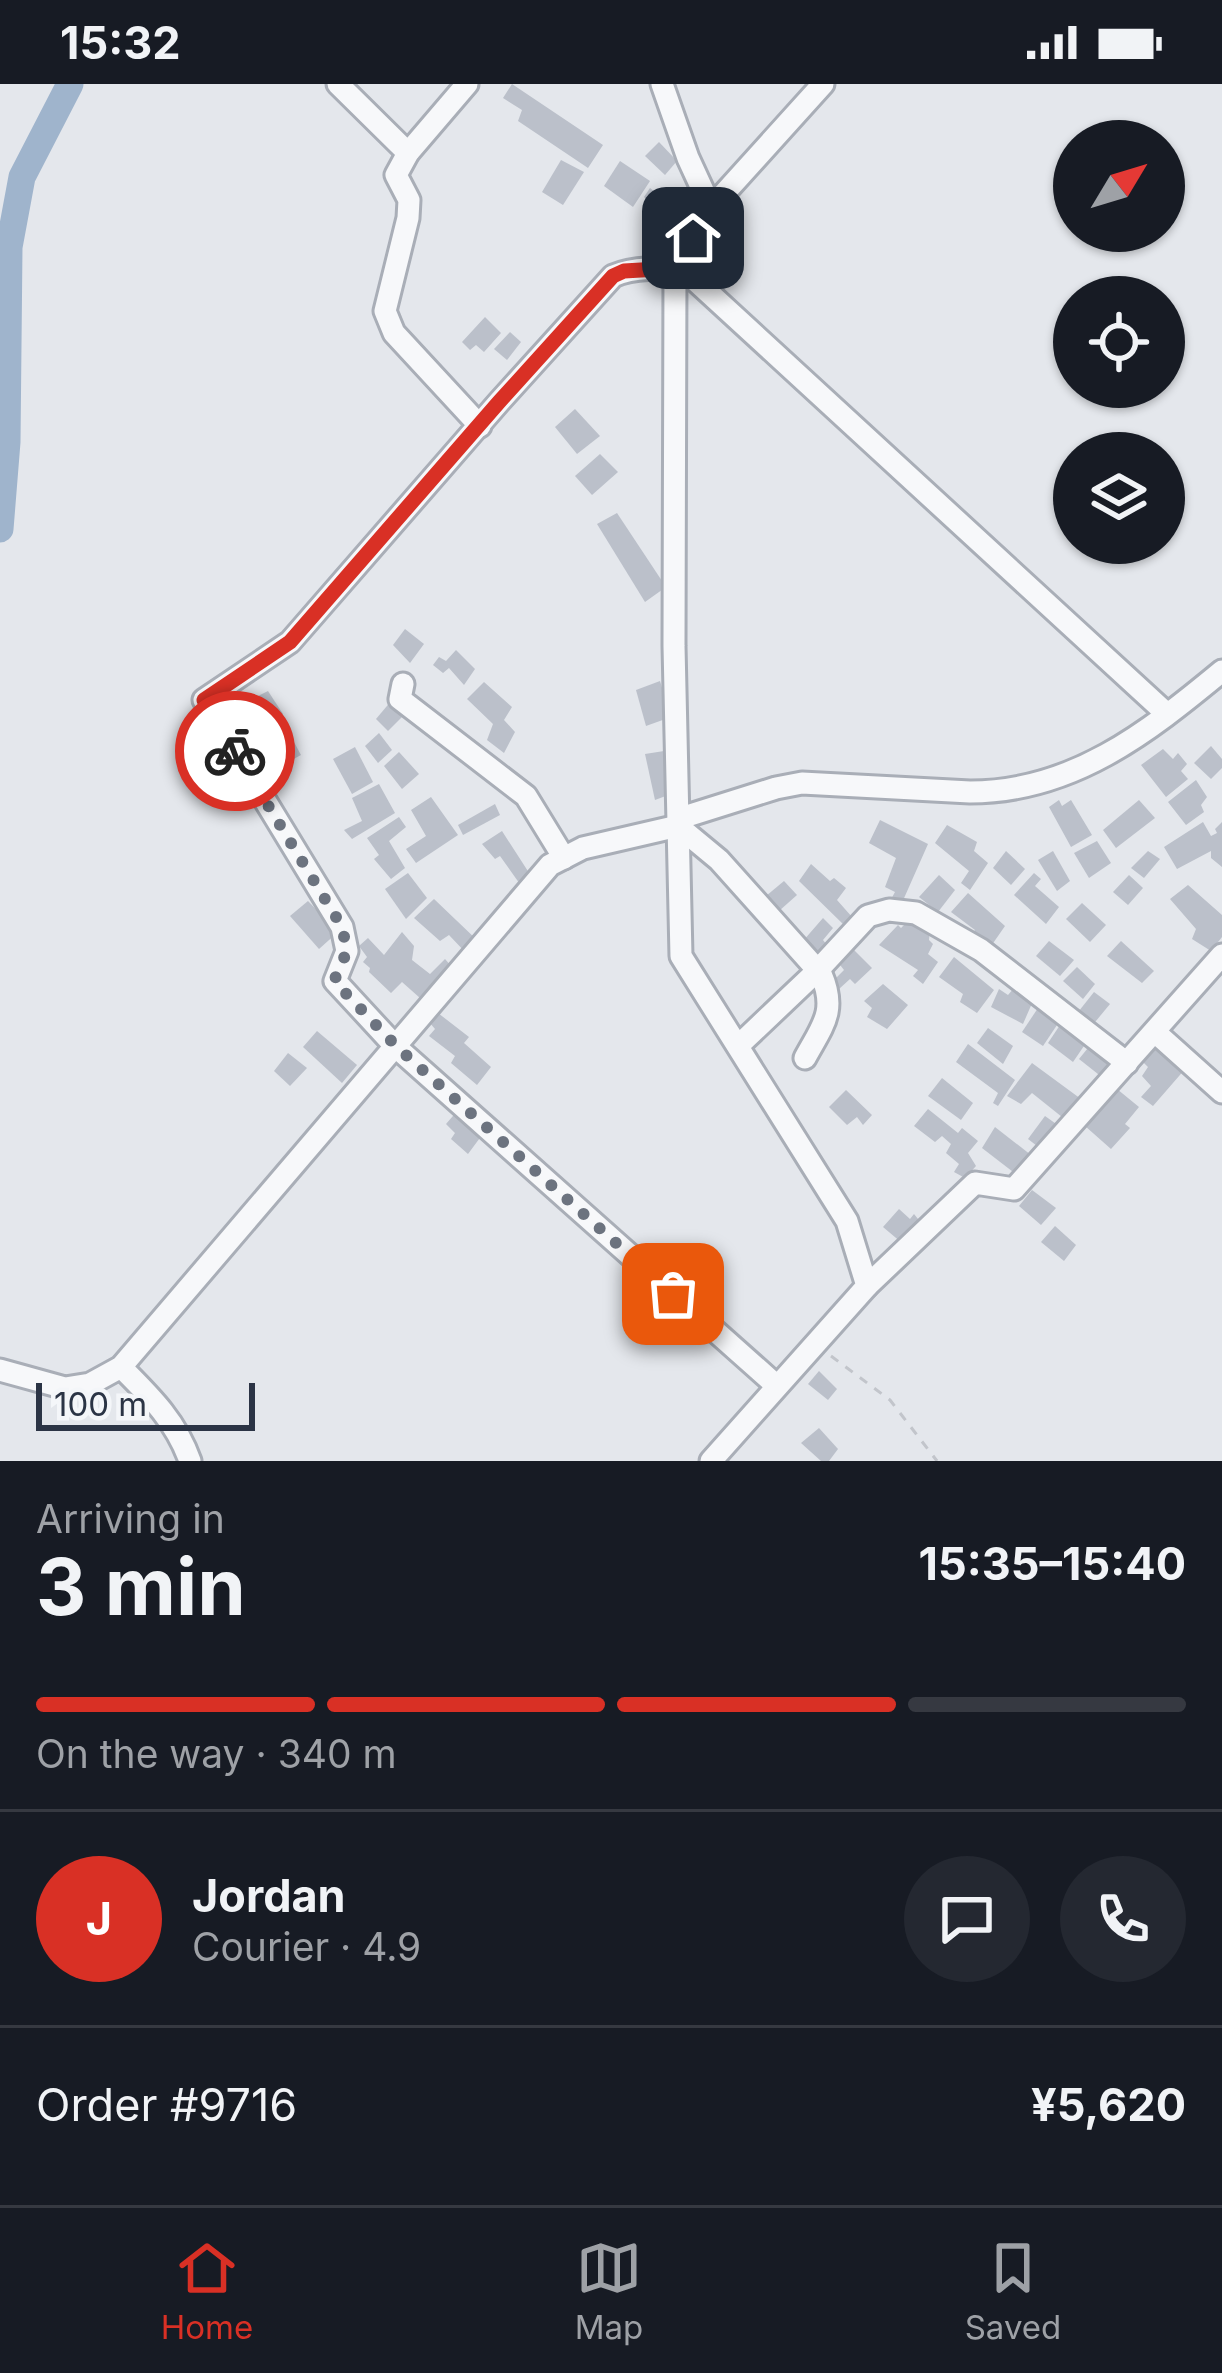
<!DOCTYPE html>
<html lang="en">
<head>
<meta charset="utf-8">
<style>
  body { margin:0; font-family:Inter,sans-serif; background:#242831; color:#f1f3f6; height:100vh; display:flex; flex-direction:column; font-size:45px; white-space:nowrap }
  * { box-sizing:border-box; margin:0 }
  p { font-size:39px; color:#9ea1a6 }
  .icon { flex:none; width:66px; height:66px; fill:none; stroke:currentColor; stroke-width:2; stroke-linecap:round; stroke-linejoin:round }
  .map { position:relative; height:1377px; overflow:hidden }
  .side { display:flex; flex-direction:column; background:#171b24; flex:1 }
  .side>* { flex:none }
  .needle { width:78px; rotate:52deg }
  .controls { position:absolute; left:1053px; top:36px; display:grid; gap:24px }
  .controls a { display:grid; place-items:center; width:132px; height:132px; border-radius:50%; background:#171b24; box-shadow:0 3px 9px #0004; font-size:60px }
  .scale { position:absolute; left:36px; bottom:30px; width:219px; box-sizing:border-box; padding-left:12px; border:6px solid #2b3445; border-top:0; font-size:33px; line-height:42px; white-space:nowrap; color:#2b3445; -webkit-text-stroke:9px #f4f6f9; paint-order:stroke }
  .pin { position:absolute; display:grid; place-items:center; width:102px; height:102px; color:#fff; margin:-51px; border-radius:24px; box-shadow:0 6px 18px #0006 }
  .courier { position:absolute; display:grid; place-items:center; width:120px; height:120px; margin:-60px; border:9px solid #d93025; border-radius:50%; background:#fff; color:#222; box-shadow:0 3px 15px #0007 }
  .head em { font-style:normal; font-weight:700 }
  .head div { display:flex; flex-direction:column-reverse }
  .head { display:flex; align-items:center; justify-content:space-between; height:204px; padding:0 36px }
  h1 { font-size:78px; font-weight:700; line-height:90px }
  .bar { display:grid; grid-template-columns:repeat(4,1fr); gap:18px 12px; align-content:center; height:144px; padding:0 36px }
  .bar i { height:15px; border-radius:9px; background:#363941 }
  .bar .current { background:#d93025 }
  .bar p { grid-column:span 4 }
  .line { display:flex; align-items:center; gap:30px; padding:0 36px; border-top:3px solid #363941 }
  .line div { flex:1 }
  .round { display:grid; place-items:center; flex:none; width:126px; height:126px; border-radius:63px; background:#242831 }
  .status { display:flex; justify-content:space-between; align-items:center; height:84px; padding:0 60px; background:#171b24; direction:ltr }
  .status svg { height:33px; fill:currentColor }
  .dock { display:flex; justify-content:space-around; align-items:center; height:168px; border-top:3px solid #363941; background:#171b24; font-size:33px; color:#9ea1a6 }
  .dock a { display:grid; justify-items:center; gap:6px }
  .dock .current { color:#d93025 }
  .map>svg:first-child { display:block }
</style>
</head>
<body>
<div class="status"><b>15:32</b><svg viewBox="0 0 49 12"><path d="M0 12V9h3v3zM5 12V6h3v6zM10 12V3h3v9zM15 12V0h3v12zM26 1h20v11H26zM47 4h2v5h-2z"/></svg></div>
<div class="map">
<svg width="1222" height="1377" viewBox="0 0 1222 1377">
  <rect width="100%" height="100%" fill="#e4e7ec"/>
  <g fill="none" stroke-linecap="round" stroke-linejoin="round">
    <path stroke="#9fb4cc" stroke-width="27" d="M0,445L7,358L9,163L22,93L70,0"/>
  </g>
  <g fill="#bbc0ca">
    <path d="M512,0L603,61L588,84L518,37L522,26L503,14Z"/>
    <path d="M659,58L677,77L665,91L645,72Z"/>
    <path d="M561,76L584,88L563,121L542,108Z"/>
    <path d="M620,77L650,97L633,123L604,102Z"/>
    <path d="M650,104L656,109L660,104L687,125L676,144L665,154L657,148L660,137L644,127L650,119L644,113Z"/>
    <path d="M485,233L501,249L484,268L476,261L470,266L462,258Z"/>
    <path d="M510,248L521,258L507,276L494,265Z"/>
    <path d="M575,325L600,352L577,370L555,343Z"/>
    <path d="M600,370L618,388L592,411L575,392Z"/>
    <path d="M617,429L666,503L645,518L597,440Z"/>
    <path d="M405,545L424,560L410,579L393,561Z"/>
    <path d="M456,566L475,585L464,601L449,584L443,589L433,581L439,573L446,577Z"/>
    <path d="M660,597L671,633L646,642L636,606Z"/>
    <path d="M484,598L512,623L504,636L515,648L504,669L487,656L493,640L467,615Z"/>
    <path d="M268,607L283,630L261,644L246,618Z"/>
    <path d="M392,616L406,629L388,647L376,635Z"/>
    <path d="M288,647L301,671L261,693L253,680L273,670L270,659Z"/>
    <path d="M379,649L392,666L378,679L365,662Z"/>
    <path d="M1211,662L1222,675V684L1211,695L1194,679Z"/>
    <path d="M355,663L373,698L352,710L333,675Z"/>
    <path d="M1163,665L1173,675L1178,669L1187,680L1181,687L1188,695L1166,713L1141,681Z"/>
    <path d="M664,667L671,710L655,716L645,670Z"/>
    <path d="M399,668L419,690L402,705L384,682Z"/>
    <path d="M1196,696L1207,713L1201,721L1204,728L1186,741L1168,718Z"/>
    <path d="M379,700L395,729L352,755L344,746L362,737L352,714Z"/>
    <path d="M431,713L458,751L416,779L406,765L426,752L411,726Z"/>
    <path d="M1059,716L1062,722L1071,716L1092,751L1071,763L1049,723Z"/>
    <path d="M1139,716L1155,734L1116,764L1103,746Z"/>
    <path d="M495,720L500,731L463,751L458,741Z"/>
    <path d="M399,733L406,743L389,757L405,784L391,795L374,775L379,771L367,754Z"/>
    <path d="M880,736L928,760L901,821L889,819L895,808L885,803L896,774L869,759Z"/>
    <path d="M1203,738L1211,752L1217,749L1215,745L1222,738V783L1211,774V767L1177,785L1164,763Z"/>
    <path d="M947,741L977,758L974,767L988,779L970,806L961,799L969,787L935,759Z"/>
    <path d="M502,747L533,795L522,803L500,772L495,775L482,760Z"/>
    <path d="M1097,757L1111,779L1089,794L1074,769Z"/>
    <path d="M1006,767L1025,785L1011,801L993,784Z"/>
    <path d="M1053,767L1070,797L1057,807L1038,776Z"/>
    <path d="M1148,767L1160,775L1144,794L1131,784Z"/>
    <path d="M811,780L830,797L834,794L846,804L837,816L852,833L845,842L799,797Z"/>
    <path d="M408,789L427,814L406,835L385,805Z"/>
    <path d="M1034,789L1041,795L1035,802L1059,823L1046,840L1014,811Z"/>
    <path d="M939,791L955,806L938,828L919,813Z"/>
    <path d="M1129,791L1143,804L1128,821L1113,808Z"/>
    <path d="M784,797L797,811L779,827L766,812Z"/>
    <path d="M1188,801L1222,831V853L1211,867L1192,855L1196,845L1170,815Z"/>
    <path d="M968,809L1005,842L989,865L968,855L975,846L951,828Z"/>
    <path d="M434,815L478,857L467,870L449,851L440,857L414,834Z"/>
    <path d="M308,817L338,848L319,865L290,832Z"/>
    <path d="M1082,819L1106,841L1090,858L1066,835Z"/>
    <path d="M912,833L930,845L929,856L933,860L928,870L938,878L923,900L913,892L918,886L879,861L898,841L901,844Z"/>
    <path d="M823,834L833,844L823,856L830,865L822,875L803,857Z"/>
    <path d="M402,848L414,862L412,876L430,890L445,875L452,883L420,914L402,898L391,909L369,888L370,884L363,878L367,873L359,862L368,854L384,871Z"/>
    <path d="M1049,857L1074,876L1060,892L1036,872Z"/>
    <path d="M1121,857L1154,887L1142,899L1107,872Z"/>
    <path d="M852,864L872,884L855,900L850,895L839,905L833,897L844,886L837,877Z"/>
    <path d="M954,873L994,906L977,929L960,918L963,910L939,893Z"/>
    <path d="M1077,883L1095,900L1083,915L1063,897Z"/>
    <path d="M883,900L908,921L887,945L867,933L872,924L864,917Z"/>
    <path d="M1014,904L1033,917L1023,940L991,923L999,905L1008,911Z"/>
    <path d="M1094,908L1110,920L1091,943L1075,932Z"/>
    <path d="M1038,924L1059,938L1043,962L1022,948Z"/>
    <path d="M438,929L469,953L464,959L491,983L477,1001L451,979L455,972L429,952L435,945L430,939Z"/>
    <path d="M1060,941L1086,959L1073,978L1048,959Z"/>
    <path d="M988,944L1013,962L1003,980L977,959Z"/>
    <path d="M317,947L357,981L342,999L303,963Z"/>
    <path d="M1092,959L1116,976L1103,994L1079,975Z"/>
    <path d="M1157,959L1186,984L1153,1022L1141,1013L1151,1002L1142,992L1148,983L1141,976Z"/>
    <path d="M968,960L1015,996L998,1022L993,1019L998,1009L956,978Z"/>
    <path d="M288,969L307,984L290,1002L274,987Z"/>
    <path d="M1032,979L1081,1015L1067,1037L1032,1009L1021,1020L1007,1012Z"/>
    <path d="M942,994L973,1019L961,1036L928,1012Z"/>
    <path d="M1117,1005L1139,1023L1125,1040L1130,1044L1111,1065L1085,1042Z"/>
    <path d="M846,1006L872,1031L863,1041L857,1033L847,1041L829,1023Z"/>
    <path d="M459,1025L485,1047L468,1070L451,1055L455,1049L446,1040Z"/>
    <path d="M928,1025L958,1049L962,1044L978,1057L968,1069L976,1082L965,1094L954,1088L959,1080L946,1069L951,1060L942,1052L935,1058L914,1042Z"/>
    <path d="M1045,1032L1059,1042L1041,1065L1028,1055Z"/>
    <path d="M995,1043L1031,1071L1017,1091L982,1064Z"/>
    <path d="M1032,1106L1056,1124L1041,1141L1019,1122Z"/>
    <path d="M899,1125L910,1135L914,1130L922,1140L902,1159L883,1143Z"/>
    <path d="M1055,1142L1076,1161L1064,1177L1041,1158Z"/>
    <path d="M819,1287L837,1305L828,1316L808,1300Z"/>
    <path d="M819,1344L838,1365L829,1377H821L801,1359Z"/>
  </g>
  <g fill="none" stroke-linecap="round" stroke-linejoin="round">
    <g stroke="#a9aeb7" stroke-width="27">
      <g id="minor">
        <path d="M338,0L408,69"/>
        <path d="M467,0L408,69L396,91L409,116L408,134L385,227L394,249L480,342"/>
        <path d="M662,0L688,74L711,124"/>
        <path d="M403,600L400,615L526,712L564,774"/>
        <path d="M678,742L687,732L776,704L802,699L970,708C1072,708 1147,649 1222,587"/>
        <path d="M1155,948L1222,1008"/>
        <path d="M738,962L817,887L868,832L889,826L916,829L981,866L1127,979"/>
        <path d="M867,1202L975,1099L1014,1105L1222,871"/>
        <path d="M121,1283C150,1312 176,1337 190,1377"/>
        <path d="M0,1286L65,1304L90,1300L121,1283L550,781L583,764L678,742L719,776L821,890C837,927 823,941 805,974"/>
        <path d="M777,1302L396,963L335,897L347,867L342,843L204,616L290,558L499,318L613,192C633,183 663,183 685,187L1167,630"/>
        <path d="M711,1377L867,1202L847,1137L681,872L674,562L675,185L711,124L823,0"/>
      </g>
    </g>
    <path stroke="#c2c5cb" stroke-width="3" stroke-dasharray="9 9" stroke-linecap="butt" d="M831,1272L890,1316L937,1377"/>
    <use href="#minor" stroke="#f7f8fa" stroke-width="21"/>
  </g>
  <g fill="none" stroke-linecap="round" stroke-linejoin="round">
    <path stroke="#6c737f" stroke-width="12" stroke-dasharray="0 21.6" d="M235,667L342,843L347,867L334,897L397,963L673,1210"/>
    <path stroke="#d93025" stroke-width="15" d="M235,667L204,616L290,558L499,318L613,192L624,187L675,184L693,154"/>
  </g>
</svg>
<div class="controls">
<a><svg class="needle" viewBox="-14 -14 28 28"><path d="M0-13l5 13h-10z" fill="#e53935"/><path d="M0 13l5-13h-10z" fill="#9ea1a6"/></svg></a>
<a><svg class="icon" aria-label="locate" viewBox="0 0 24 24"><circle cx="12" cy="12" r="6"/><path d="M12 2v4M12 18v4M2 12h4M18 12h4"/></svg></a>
<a><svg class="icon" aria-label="layers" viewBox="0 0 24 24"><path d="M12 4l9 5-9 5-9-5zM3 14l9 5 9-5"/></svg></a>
</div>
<div class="scale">100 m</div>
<div class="pin" style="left:673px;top:1210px;background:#ea580c"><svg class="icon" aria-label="bag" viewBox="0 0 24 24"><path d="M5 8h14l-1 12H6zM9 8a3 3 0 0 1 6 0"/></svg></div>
<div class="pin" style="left:693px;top:154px;background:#1f2937"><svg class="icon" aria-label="home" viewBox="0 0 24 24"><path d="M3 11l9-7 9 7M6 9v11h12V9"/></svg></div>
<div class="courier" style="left:235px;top:667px"><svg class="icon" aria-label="bike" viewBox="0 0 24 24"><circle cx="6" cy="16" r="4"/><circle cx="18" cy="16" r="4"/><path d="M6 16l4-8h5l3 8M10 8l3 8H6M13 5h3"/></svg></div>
</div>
<section class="side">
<div class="head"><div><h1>3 min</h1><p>Arriving in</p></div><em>15:35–15:40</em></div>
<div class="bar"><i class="current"></i><i class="current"></i><i class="current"></i><i></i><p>On the way · 340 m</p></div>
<div class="line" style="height:216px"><b class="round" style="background:#d93025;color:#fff">J</b><div><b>Jordan</b><p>Courier · 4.9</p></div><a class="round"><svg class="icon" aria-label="chat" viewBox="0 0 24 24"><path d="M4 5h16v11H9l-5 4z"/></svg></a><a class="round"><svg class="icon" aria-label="phone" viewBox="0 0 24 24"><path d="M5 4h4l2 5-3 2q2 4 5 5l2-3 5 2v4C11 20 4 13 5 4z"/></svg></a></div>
<div class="line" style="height:156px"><div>Order #9716</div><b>¥5,620</b></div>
</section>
<nav class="dock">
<a class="current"><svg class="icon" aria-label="home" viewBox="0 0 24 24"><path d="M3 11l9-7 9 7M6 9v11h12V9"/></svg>Home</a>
<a><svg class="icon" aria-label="map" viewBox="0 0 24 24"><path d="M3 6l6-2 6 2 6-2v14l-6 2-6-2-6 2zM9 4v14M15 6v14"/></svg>Map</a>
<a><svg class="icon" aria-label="saved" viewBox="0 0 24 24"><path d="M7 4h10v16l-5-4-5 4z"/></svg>Saved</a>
</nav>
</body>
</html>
